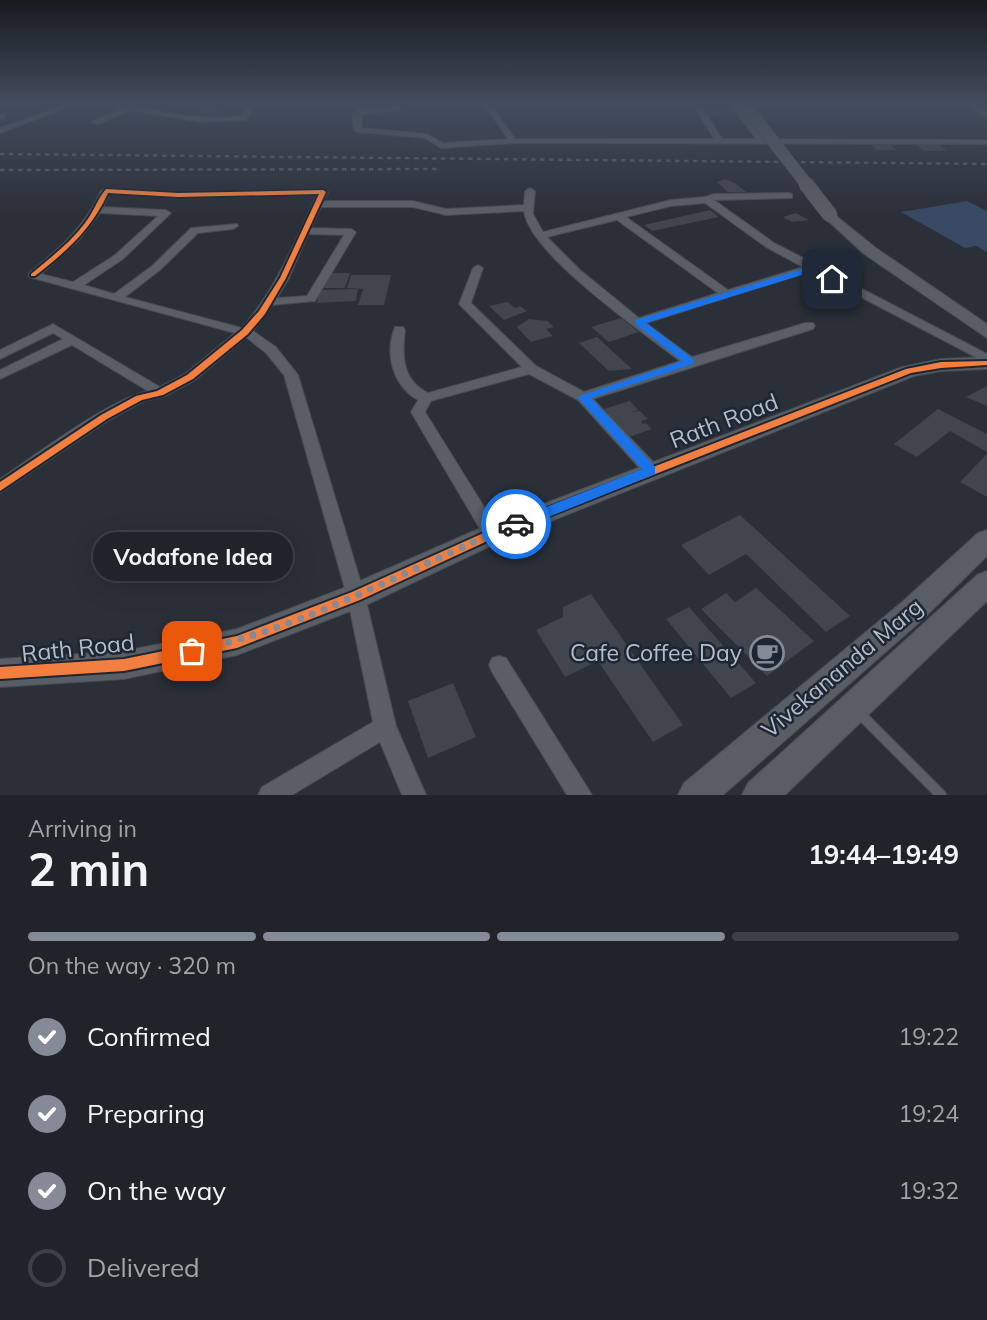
<!DOCTYPE html>
<html lang="en">
<head>
<meta charset="utf-8">
<style>
  body { margin:0; font-family:Mulish,sans-serif; background:#2d2f36; color:#f1f3f6; height:100vh; display:flex; flex-direction:column; font-size:26px; white-space:nowrap }
  * { box-sizing:border-box; margin:0 }
  p { font-size:23px; color:#a2a4a8 }
  .icon { flex:none; width:38px; height:38px; fill:none; stroke:currentColor; stroke-width:2; stroke-linecap:round; stroke-linejoin:round }
  .map { position:relative; height:795px; overflow:hidden }
  .details { display:flex; flex-direction:column; background:#20232a; flex:1 }
  .details>* { flex:none }
  .pin { position:absolute; display:grid; place-items:center; width:60px; height:60px; color:#fff; margin:-30px; border-radius:14px; box-shadow:0 4px 10px #0006 }
  .courier { position:absolute; display:grid; place-items:center; width:70px; height:70px; margin:-35px; border:5px solid #1a73e8; border-radius:50%; background:#fff; color:#222; box-shadow:0 2px 9px #0007 }
  .bubble { position:absolute; height:49px; border-radius:24px; background:#20232a; box-shadow:0 7px 28px #0002,0 0 0 2px #3d4047; font-size:23px; font-weight:700; line-height:49px; text-align:center }
  .headline em { font-style:normal; font-weight:700 }
  .headline div { display:flex; flex-direction:column-reverse }
  .headline { display:flex; align-items:center; justify-content:space-between; height:119px; padding:0 28px }
  h1 { font-size:46px; font-weight:700; line-height:52px }
  .bar { display:grid; grid-template-columns:repeat(4,1fr); gap:10px 7px; align-content:center; height:84px; padding:0 28px }
  .bar i { height:9px; border-radius:5px; background:#3d4047 }
  .bar .selected { background:#848b96 }
  .bar p { grid-column:span 4 }
  ol { padding:0 28px; list-style:none }
  li { display:flex; align-items:center; gap:21px; height:77px }
  li p { margin-inline-start:auto }
  li .icon { padding:7px; border-radius:50%; background:#848b96; color:#fff; stroke-width:4 }
  li:last-child { color:#a2a4a8 }
  li i { width:38px; height:38px; border:4px solid #3d4047; border-radius:50% }
  .map>svg:first-child { display:block }
</style>
</head>
<body>
<div class="map">
<svg width="987" height="795" viewBox="0 0 987 795">
  <rect width="100%" height="100%" fill="#2a2f38"/>
  <path fill="#394863" d="M967,201L987,211V252L976,246L965,248L901,212Z"/>
  <g fill="#41454d">
    <path d="M205,104L227,105L220,113H198Z"/>
    <path d="M701,108H728L732,112L708,114Z"/>
    <path d="M870,144H889L896,150H877Z"/>
    <path d="M915,144H938L947,151H924Z"/>
    <path d="M725,179L735,183L746,192H728L717,182Z"/>
    <path d="M710,210L719,217L652,231L644,225Z"/>
    <path d="M796,213L809,220L792,222L783,217Z"/>
    <path d="M328,273H350L345,288H322Z"/>
    <path d="M351,275H391L384,305H358L363,289L347,288Z"/>
    <path d="M358,289L356,301L317,303L320,290Z"/>
    <path d="M508,302L515,308L520,306L527,311L504,320L489,306Z"/>
    <path d="M621,318L639,332L609,342L591,327Z"/>
    <path d="M529,319L547,321L554,327L546,329L553,336L531,342L517,327Z"/>
    <path d="M597,337L632,369L609,371L579,343Z"/>
    <path d="M987,386V406L966,397Z"/>
    <path d="M630,401L638,410L632,412L640,411L648,419L641,421L643,424L646,423L652,429L629,437L604,409Z"/>
    <path d="M938,409L987,434V452L950,431L917,457L894,444Z"/>
    <path d="M987,454V497L960,482Z"/>
    <path d="M740,515L850,616L826,632L746,554L709,575L681,545Z"/>
    <path d="M756,588L814,641L767,676L701,609L726,593L735,602Z"/>
    <path d="M591,594L683,725L653,742L598,661L565,677L536,630L563,617V607Z"/>
    <path d="M689,607L756,683L731,698L666,619Z"/>
    <path d="M453,683L476,737L428,758L408,701Z"/>
  </g>
  <g fill="none" stroke-linecap="round" stroke-linejoin="round">
    <g stroke="#464a51" stroke-width="12">
      <path id="lane" d="M858,712L941,795"/>
    </g>
    <g stroke="#464a51" stroke-width="2">
      <g id="street">
        <path d="M67,104H77L0,133V128Z"/>
        <path d="M132,104H142L137,107C172,114 205,121 241,116L246,107L253,109L246,120L200,122L130,110L98,124L91,122Z"/>
        <path d="M484,104H491L515,139H714L693,104H700L722,139H756L730,104H737L765,139L987,140V144L513,143L441,148L425,138L358,132L354,130L352,115L356,110L399,106L402,110L361,114L362,128L427,134L443,143L508,139Z"/>
        <path d="M967,104H975L987,113V118Z"/>
        <rect x="0" y="115" width="4" height="4"/>
        <path d="M106,188L178,192L323,189L328,192L323,201H413L446,209L524,205L525,191L530,188L535,191L533,214L543,232L671,200L705,197L714,194L789,193L792,194V198L714,200L774,243L813,263L847,253H855V257L822,268L987,354V363L811,271L646,323L692,357L805,323H813L815,326L813,329L593,399L657,466L659,470L657,474H645L578,400L529,374L431,401L425,412L501,534L498,539L492,541L486,539L411,412L418,400C393,386 384,354 395,327H403L405,330C402,356 402,380 428,393L522,367L459,304L473,268L478,265L483,268L471,303L536,366L584,392L680,361C645,334 528,253 524,211L446,215L413,207H321L311,228L351,229L356,232L315,301L272,305L253,331L276,347L298,375L365,596L396,726L426,795H402L380,742L292,795H258L262,787L373,722L347,596L284,375L266,353L246,337L195,380L165,396L144,401L109,420L0,493V479C39,453 104,402 148,391L72,345L0,379V370L63,339L53,333L0,359V350L53,324L160,387L185,374L235,333L29,277V273C59,249 85,227 101,191ZM109,194L178,198L317,195C295,241 276,289 242,328L125,297L160,270L198,233L233,229L238,226L237,224L191,228L152,266L114,294L84,285L123,259L171,213L166,210L103,207ZM705,203L766,247L803,267L728,290L626,217L671,206ZM100,213L158,216L115,255L73,282L41,274L79,240ZM617,220L718,293L639,318L580,270L547,237ZM308,234L344,235L307,296L277,298L289,278Z"/>
        <path d="M499,656L506,658L592,795H567L492,672L489,665L492,658Z"/>
      </g>
    </g>
    <g stroke="#464a51" stroke-width="2">
      <g id="secondary">
        <path d="M830,211L876,248L987,324V338L864,254L825,218L823,215Z"/>
        <path d="M987,357V369L941,371L914,376L501,541L366,605L237,655L124,679L0,687V659L124,651L237,629L346,587L483,527L902,367L941,359Z"/>
        <path d="M987,530V556L922,620L723,795H678L684,783L902,602L978,533Z"/>
        <path d="M987,571V601L785,795H742L748,783L977,575Z"/>
      </g>
    </g>
    <use href="#lane" stroke="#5a5e66" stroke-width="10"/>
    <use href="#street" fill="#5a5e66" fill-rule="evenodd"/>
    <use href="#secondary" fill="#595d64" fill-rule="evenodd"/>
    <g stroke="#595d64" stroke-width="2.5" stroke-dasharray="4.5 4.5" stroke-linecap="butt">
      <path d="M0,154L987,164"/>
      <path d="M0,170L441,169"/>
    </g>
    <g stroke="#464a51" stroke-width="13" stroke-linecap="butt">
      <path id="secondary-bridge-far1" d="M744,104L808,186"/>
    </g>
    <g stroke="#464a51" stroke-width="16" stroke-linecap="butt">
      <path id="secondary-bridge" d="M806,184L830,215"/>
    </g>
    <use href="#secondary-bridge-far1" stroke="#595d64" stroke-width="12"/>
    <use href="#secondary-bridge" stroke="#595d64" stroke-width="15"/>
    <g stroke="#1d2633" stroke-width="4">
      <g id="cycleway">
        <path d="M106,189L178,193L323,190L326,192L286,278L265,314L248,334L193,379L163,395L142,400L107,419L0,491V482L101,415L136,396L157,391L187,375L242,330L259,311L280,278L319,194L178,197L108,193C92,229 66,252 35,276H31V274C50,258 70,243 85,223C93,213 98,198 106,189Z"/>
        <path d="M987,361V365L941,368L911,373L496,537L360,600L237,648L124,671L0,679V667L124,659L237,636L352,592L488,531L906,369L941,362Z"/>
      </g>
    </g>
    <use href="#cycleway" fill="#f27e40" fill-rule="evenodd"/>
  </g>
  <linearGradient id="sky" x2="0" y2="1"><stop stop-color="#171a1f"/><stop offset="0.48" stop-color="#444d5e"/><stop offset="1" stop-color="#444d5e" stop-opacity="0"/></linearGradient>
  <rect width="987" height="215" fill="url(#sky)"/>
  <path fill="#1a73e8" d="M812,266L836,279L829,281L811,272L646,323L693,359V364L591,398L655,467V474L521,528H511V521L642,469L577,397L682,361L635,324V320Z"/>
  <g fill="none" stroke-linecap="round" stroke-linejoin="round">
    <path stroke="#848b96" stroke-width="7" stroke-dasharray="0 12.6" d="M192,651C306,628 409,568 516,524"/>
  </g>
  <defs>
    <g id="cafe-ring" transform="scale(1.75)"><circle r="9.5" fill="#1d2633" stroke="#848b96" stroke-width="1.5"/><path d="M-5.5-4.5H6V0H3Q3 3.5 0 3.5H-2.5Q-5.5 3.5-5.5 0ZM3-3.2v2h1.7v-2ZM-6 4.5H4V6H-6Z" fill="#848b96"/></g>
  </defs>
  <g fill-rule="evenodd">
    <use href="#cafe-ring" x="767" y="653"/>
  </g>
  <g text-anchor="middle" stroke-width="5" stroke-linejoin="round" paint-order="stroke">
    <g font-size="23" fill="#b4bcc9" stroke="#1d2633">
      <text transform="translate(724 421) rotate(-21)" y="8">Rath Road</text>
      <text transform="translate(78 648) rotate(-6)" y="8">Rath Road</text>
      <text transform="translate(842 668) rotate(-40)" y="8">Vivekananda Marg</text>
    </g>
    <g font-size="23" fill="#b4bcc9" stroke="#1d2633" text-anchor="end">
      <text x="742" y="661">Cafe Coffee Day</text>
    </g>
  </g>
</svg>
<div class="pin" style="left:192px;top:651px;background:#ea580c"><svg class="icon" aria-label="bag" viewBox="0 0 24 24"><path d="M5 8h14l-1 12H6zM9 8a3 3 0 0 1 6 0"/></svg></div>
<div class="pin" style="left:832px;top:279px;background:#1f2937"><svg class="icon" aria-label="home" viewBox="0 0 24 24"><path d="M3 11l9-7 9 7M6 9v11h12V9"/></svg></div>
<div class="courier" style="left:516px;top:524px"><svg class="icon" aria-label="car" viewBox="0 0 24 24"><path d="M5 17H2v-5l4-1 3-4h7l3 4 3 1v5h-3M9 17h6M6 11h13"/><circle cx="7" cy="17" r="2"/><circle cx="17" cy="17" r="2"/></svg></div>
<div class="bubble" style="left:93px;top:532px;width:200px">Vodafone Idea</div>
</div>
<section class="details">
<div class="headline"><div><h1>2 min</h1><p>Arriving in</p></div><em>19:44–19:49</em></div>
<div class="bar"><i class="selected"></i><i class="selected"></i><i class="selected"></i><i></i><p>On the way · 320 m</p></div>
<ol>
<li><svg class="icon" aria-label="check" viewBox="0 0 24 24"><path d="M5 12l5 5 9-10"/></svg>Confirmed<p>19:22</p></li>
<li><svg class="icon" aria-label="check" viewBox="0 0 24 24"><path d="M5 12l5 5 9-10"/></svg>Preparing<p>19:24</p></li>
<li><svg class="icon" aria-label="check" viewBox="0 0 24 24"><path d="M5 12l5 5 9-10"/></svg>On the way<p>19:32</p></li>
<li><i></i>Delivered</li>
</ol>
</section>
</body>
</html>
